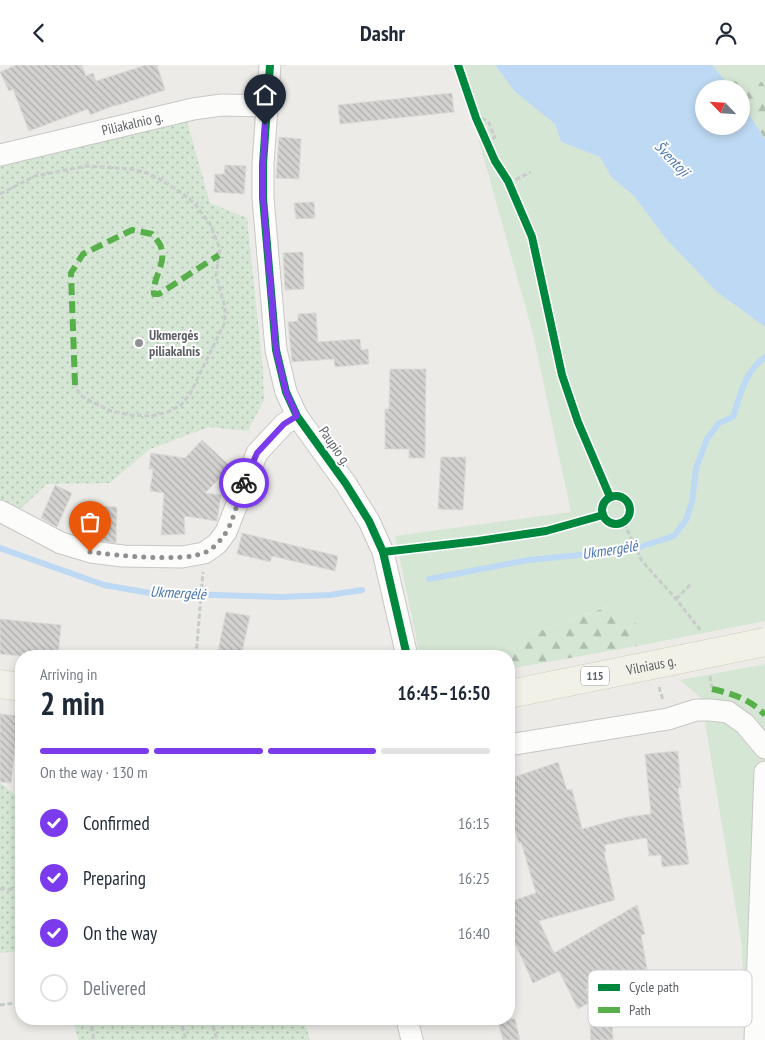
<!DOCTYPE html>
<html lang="en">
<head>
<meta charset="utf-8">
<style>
  body { margin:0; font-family:"PT Sans Narrow",sans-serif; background:#f6f6f7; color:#1f2937; height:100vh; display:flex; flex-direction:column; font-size:19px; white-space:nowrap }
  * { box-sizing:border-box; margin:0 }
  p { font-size:16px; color:#747a83 }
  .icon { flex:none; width:28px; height:28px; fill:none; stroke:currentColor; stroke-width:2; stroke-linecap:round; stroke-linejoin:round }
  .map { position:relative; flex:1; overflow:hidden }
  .panel { position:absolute; left:15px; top:585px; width:500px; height:375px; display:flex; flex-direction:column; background:#fff; border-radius:20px; box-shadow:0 2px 8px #0003 }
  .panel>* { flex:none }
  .needle { width:32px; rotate:295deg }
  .controls { position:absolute; left:695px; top:15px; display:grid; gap:10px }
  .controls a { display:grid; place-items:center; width:55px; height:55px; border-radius:50%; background:#fff; box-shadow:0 2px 8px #0003; font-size:25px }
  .pin { position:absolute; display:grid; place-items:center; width:42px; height:42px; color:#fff; margin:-51px -21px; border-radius:50% 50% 50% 0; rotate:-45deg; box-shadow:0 0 5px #0007 }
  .pin .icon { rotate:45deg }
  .courier { position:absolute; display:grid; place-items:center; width:50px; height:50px; margin:-25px; border:4px solid #7c3aed; border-radius:50%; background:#fff; color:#222; box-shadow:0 1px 6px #0007 }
  .head em { font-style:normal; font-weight:700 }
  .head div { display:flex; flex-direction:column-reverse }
  .head { display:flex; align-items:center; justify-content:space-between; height:85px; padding:0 25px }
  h1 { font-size:32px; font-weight:700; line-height:38px }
  .bar { display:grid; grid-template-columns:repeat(4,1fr); gap:8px 5px; align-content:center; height:60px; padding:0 25px }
  .bar i { height:6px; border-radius:4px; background:#e0e1e3 }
  .bar .active { background:#7c3aed }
  .bar p { grid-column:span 4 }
  ol { padding:0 25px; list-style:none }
  li { display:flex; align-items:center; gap:15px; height:55px }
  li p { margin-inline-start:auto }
  li .icon { padding:5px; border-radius:50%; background:#7c3aed; color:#fff; stroke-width:4 }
  li:last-child { color:#747a83 }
  li i { width:28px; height:28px; border:2px solid #e0e1e3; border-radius:50% }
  header { display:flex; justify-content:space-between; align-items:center; height:65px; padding:0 25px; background:#fff; font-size:22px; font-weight:700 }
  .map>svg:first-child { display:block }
</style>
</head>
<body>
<header><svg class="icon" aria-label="back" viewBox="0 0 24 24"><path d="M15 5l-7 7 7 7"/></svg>Dashr<svg class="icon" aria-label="person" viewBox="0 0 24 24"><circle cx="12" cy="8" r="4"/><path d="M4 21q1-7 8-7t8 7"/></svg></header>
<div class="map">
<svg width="765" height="975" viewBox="0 0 765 975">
  <defs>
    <pattern id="forest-firs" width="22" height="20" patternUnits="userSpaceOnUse" patternTransform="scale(1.25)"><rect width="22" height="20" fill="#d5e7d4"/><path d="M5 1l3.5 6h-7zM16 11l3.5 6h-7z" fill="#b0beb0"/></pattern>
    <pattern id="park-dots" width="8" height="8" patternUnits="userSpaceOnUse" patternTransform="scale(1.25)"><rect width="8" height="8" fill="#d5e7d4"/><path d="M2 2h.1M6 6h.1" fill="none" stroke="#b0beb0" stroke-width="1.8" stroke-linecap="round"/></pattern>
    <pattern id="building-back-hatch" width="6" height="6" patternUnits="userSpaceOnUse" patternTransform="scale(1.25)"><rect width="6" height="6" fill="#d3d2d0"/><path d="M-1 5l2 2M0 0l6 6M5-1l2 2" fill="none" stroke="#aeaeac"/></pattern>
  </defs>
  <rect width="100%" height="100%" fill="#ecebe7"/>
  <g fill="#d5e7d4">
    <path d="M456,0H495L515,27L555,59L561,77L600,92L611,112L634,131L666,174L717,227L765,262V556L637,581V563L609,541L516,574L504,591H420L395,471L571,447L533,269L472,51Z"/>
    <path d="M712,0H765V22L762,17L725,16Z"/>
    <path d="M765,599V975H744L742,881L701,633L680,615Z"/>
  </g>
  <g fill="url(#forest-firs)">
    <path d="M725,16L762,17L765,22V74L741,36V24H732Z"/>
    <path d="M610,541L633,551L637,563V581L509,604V591H504L516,574Z"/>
  </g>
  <g fill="url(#park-dots)">
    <path d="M187,56L210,138L247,153L263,306L264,335L248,366L209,362L150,384L110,418L47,419L17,447L0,438V98Z"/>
    <path d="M0,718L21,734V886L0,888Z"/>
    <path d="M73,954H304L310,975H78Z"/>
  </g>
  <path fill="#bed9f3" d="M495,0H712L732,24H704V61H741V36L765,74V262L717,227L666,174L634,131L611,112L600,92L561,77L555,59L515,27Z"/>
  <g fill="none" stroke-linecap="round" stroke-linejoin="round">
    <g stroke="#bed9f3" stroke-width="6">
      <path d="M0,483L104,520L150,528L281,532L330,530L362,525"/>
      <path d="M429,514L528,495L630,485L674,471L686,455L692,437L696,403L707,374L719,358L733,352C740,330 745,306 765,292"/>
    </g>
  </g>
  <g fill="url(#building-back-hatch)" stroke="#dbdad6">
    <path d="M16,0H82L86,11L93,8L96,16L146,0H157L165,25L115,41V40L90,50L88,44L29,66L13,24L9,26L0,7Z"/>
    <path d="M452,28L454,47L340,59L338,40Z"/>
    <path d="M279,72L301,74L299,114L276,113Z"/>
    <path d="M225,100L246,101L244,129L214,127L215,109H224Z"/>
    <path d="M314,137L315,153L296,154L294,138Z"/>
    <path d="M303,187L304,224L285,225L283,188Z"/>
    <path d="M316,248L318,277L360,274L361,285L368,284L369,299L335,302L334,294L292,297L288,257L298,256V249Z"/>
    <path d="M390,304H426L425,393H409V384H385V344H389Z"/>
    <path d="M202,375L231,402L205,428L221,430L217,456L184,451L185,469L161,470L164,428L150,426L153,404H149L151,388L185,393Z"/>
    <path d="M441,392H466L463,445L438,444Z"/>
    <path d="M55,420L72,428L57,462L41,453Z"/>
    <path d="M94,441L117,442L116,478L93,475Z"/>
    <path d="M242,468L338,491L335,506L272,491L270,497L237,489Z"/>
    <path d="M226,547L250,551L241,591H217Z"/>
    <path d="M0,554L61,560L58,591H21L0,589Z"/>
    <path d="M0,649L21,651V675L16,674L11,718L0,717Z"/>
    <path d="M678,686L681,723H678L689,799L662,802L661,790L649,791L647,774L645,773L604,780L606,787H604L615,835L539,856L554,888L637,840L645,869L641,870L648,909L657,908L659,919L668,917L670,933L630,939L625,904L586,924L592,936L578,944L559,906L533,918L509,865V837L536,828L521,777L519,778L509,747V714L558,697L567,725L572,724L582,764L627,752L651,749L645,689Z"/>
    <path d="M612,947L613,975H591L589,948Z"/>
    <path d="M497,954H515L520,975H503Z"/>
  </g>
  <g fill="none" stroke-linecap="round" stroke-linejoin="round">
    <g stroke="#c8c7c7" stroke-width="23">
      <g id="street">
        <path d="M270,0L263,99V133L276,285L286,327L297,351L346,419L369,456L383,487L407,591"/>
        <path id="s1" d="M0,90L193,44L222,40L266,41"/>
        <path d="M0,446L61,478L91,487L123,491L182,492L204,488L217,479L226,467L257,388L284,359L297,351"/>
        <path d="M509,680L668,654L696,645H710L728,647L745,659L765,683"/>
        <path d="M407,954L412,975"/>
        <path d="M755,975L765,707"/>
      </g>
    </g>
    <g stroke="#d2ccb7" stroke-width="29">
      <g id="primary">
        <path d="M0,619L21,622"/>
        <path id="s2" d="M509,629L682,594"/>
      </g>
    </g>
    <g stroke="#c8ccca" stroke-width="3" stroke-dasharray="5 2.5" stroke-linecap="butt">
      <path d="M475,50L488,56L495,72L487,79"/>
      <path d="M509,118L531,107"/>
      <path d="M0,129L35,111L86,101L131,104L147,108L163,116L182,128L195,139L210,159L220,184L216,210L225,242V257L190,329L181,340L168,347L151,351L130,350L111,346L92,337L80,330L75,320"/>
      <path d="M624,458L642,496L676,534L701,566"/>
      <path d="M676,534L691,519"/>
      <path d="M196,591L203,507"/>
      <path d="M710,611L712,624"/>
      <path d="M659,622L663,635"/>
      <path d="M0,824L21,825"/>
      <path d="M0,940L21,937"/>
      <path d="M90,954L94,975"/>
      <path d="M180,954L186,975"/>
      <path d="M211,954L217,975"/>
    </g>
    <use href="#street" stroke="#fcfcfb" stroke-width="21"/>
    <use href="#primary" stroke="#f2f1e8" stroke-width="28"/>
    <g stroke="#d2ccb7" stroke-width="29" stroke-linecap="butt">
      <path id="primary-bridge" d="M682,594L765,577"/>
    </g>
    <use href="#primary-bridge" stroke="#f2f1e8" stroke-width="28"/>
    <g stroke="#58b04a" stroke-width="6" stroke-dasharray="12 6" stroke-linecap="butt">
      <path d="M75,320L71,208L83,189L132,165L152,169C155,173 160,178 161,182C167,198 152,214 154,229H159L219,190"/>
      <path d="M712,624C733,629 750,634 765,650"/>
    </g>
    <g stroke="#fff" stroke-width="11">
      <g id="cycleway">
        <path d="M270,0L263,99V133L276,285L286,327L297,351L346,419L369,456L383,487L407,591"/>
        <path d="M458,0L476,53L495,96L508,116L532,172L562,310L578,357L610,432"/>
        <circle cx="616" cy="445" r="14"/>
        <path d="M383,487L478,476L546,466L603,450"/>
      </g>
    </g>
    <use href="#cycleway" stroke="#00873e" stroke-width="8"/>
  </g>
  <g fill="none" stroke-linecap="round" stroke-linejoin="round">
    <path stroke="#8e9092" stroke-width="5" stroke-dasharray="0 9" d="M90,487C116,490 184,498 206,487C214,483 220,476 225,469C234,456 238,433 244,418"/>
    <path stroke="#7c3aed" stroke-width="6" d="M244,418L257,388L284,359L297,351L286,327L276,285L263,133V99L265,60"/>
  </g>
  <circle fill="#8e9092" stroke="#fff" stroke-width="2" cx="139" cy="278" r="5"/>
  <g text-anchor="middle" stroke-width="4" stroke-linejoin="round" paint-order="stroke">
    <rect fill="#fff" stroke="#8d8f92" stroke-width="1" x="581" y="601.5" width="28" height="19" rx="4"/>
    <g font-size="12" font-weight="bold" fill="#5c5f64">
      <text x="595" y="615">115</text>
    </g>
    <g font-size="14" fill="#5c5f64" stroke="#fff">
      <text dy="5" stroke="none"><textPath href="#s1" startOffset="136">Piliakalnio g.</textPath></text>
      <text transform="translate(335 381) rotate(55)" y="5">Paupio g.</text>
      <text dy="5" stroke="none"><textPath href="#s2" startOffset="145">Vilniaus g.</textPath></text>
    </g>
    <g font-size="14" font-weight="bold" fill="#5c5f64" stroke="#fff" text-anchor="start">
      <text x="149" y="275">Ukmergės<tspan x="149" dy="16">piliakalnis</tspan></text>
    </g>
    <g font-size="15" font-style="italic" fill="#4c77b2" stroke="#fff">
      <text transform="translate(672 94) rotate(46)" y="5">Šventoji</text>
      <text transform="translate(610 485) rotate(-9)" y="5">Ukmergėlė</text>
      <text transform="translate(178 528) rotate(3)" y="5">Ukmergėlė</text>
    </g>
  </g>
  <rect x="588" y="905" width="164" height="57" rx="8" fill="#fff" stroke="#cecfd0" stroke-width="1"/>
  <rect x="598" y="919" width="22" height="7" fill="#00873e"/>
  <rect x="598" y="942" width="22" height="6" fill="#58b04a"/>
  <g font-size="14" fill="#5c5f64">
    <text x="629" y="927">Cycle path</text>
    <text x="629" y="950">Path</text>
  </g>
</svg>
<div class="controls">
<a><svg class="needle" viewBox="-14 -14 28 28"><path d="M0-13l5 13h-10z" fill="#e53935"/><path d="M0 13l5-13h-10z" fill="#747a83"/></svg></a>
</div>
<div class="pin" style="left:90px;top:487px;background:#ea580c"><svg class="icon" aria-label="bag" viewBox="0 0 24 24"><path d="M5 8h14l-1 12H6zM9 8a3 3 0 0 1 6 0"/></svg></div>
<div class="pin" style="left:265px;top:60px;background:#1f2937"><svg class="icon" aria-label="home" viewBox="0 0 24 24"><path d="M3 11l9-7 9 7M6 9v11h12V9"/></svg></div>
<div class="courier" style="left:244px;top:418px"><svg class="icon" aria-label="bike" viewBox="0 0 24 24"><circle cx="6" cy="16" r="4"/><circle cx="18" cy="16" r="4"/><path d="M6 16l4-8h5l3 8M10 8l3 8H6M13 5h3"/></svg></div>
<section class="panel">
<div class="head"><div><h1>2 min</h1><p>Arriving in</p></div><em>16:45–16:50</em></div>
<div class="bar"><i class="active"></i><i class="active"></i><i class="active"></i><i></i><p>On the way · 130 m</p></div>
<ol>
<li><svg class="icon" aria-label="check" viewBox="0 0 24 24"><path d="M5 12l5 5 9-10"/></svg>Confirmed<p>16:15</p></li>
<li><svg class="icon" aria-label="check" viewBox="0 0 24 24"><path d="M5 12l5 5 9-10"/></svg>Preparing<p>16:25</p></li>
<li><svg class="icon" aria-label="check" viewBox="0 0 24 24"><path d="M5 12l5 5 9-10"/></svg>On the way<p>16:40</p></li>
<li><i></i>Delivered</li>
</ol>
</section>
</div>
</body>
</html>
